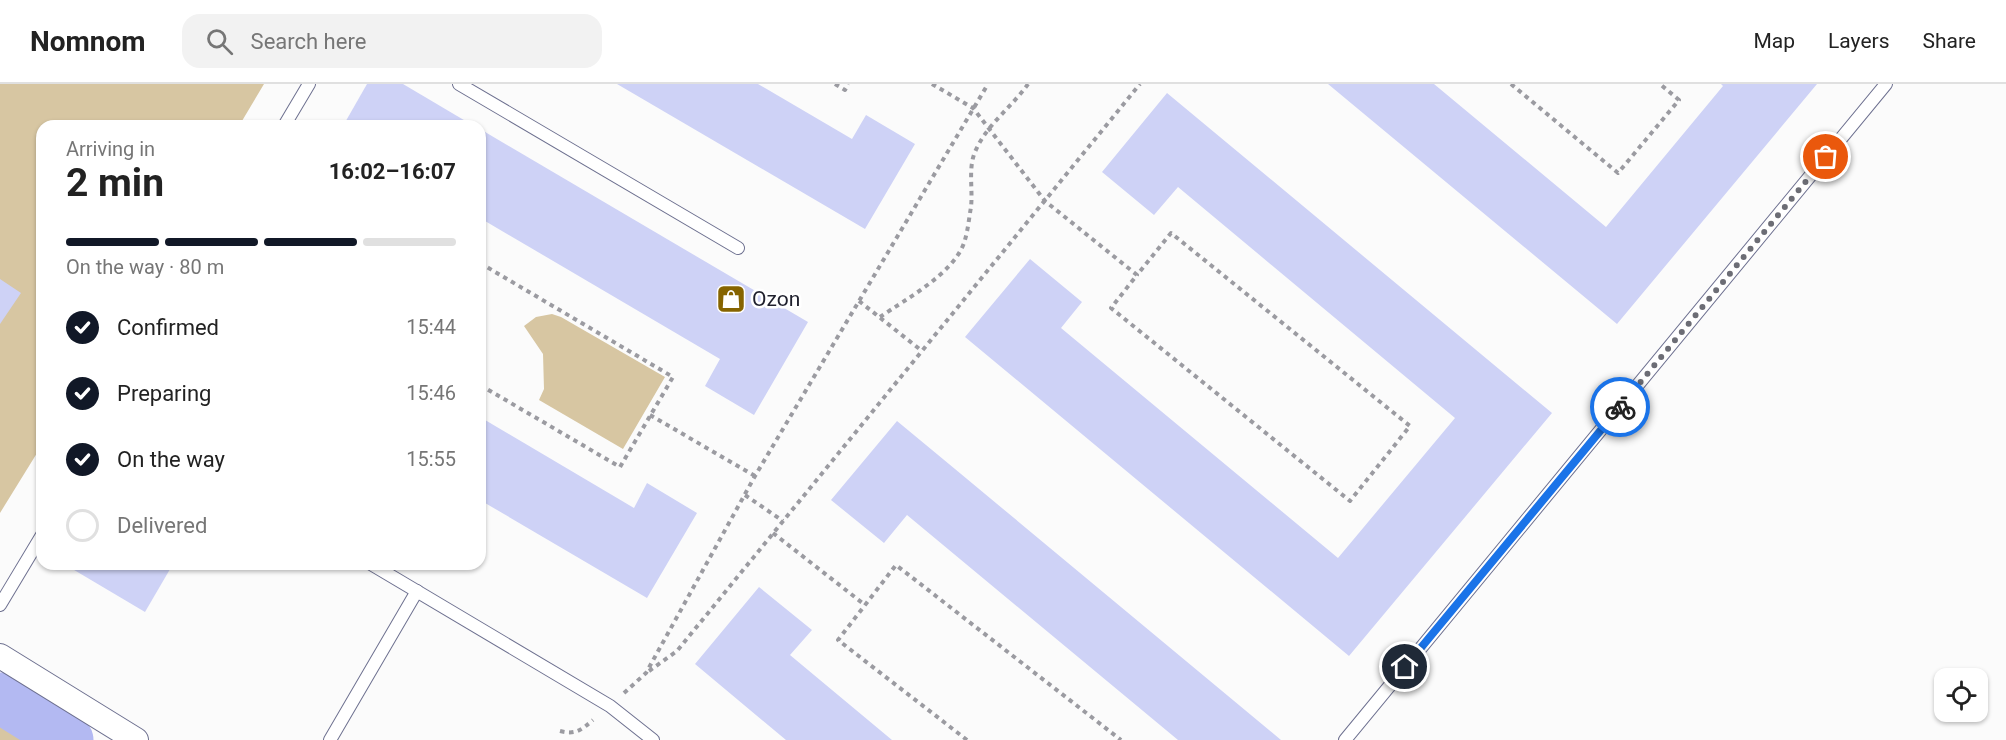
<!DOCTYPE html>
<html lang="en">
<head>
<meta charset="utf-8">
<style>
  body { margin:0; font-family:Roboto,sans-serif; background:#f2f2f2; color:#222; height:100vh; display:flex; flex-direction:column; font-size:22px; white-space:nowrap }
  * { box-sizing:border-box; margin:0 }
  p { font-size:20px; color:#767676 }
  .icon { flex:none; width:33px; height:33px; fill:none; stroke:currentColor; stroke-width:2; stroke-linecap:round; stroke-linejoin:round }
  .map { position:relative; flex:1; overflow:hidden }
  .panel { position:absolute; left:36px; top:36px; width:450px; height:450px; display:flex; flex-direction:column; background:#fff; border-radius:18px; box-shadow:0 2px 4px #0004 }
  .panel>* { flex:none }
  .buttons { position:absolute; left:1934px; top:584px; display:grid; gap:12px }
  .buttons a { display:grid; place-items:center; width:54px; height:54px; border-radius:12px; background:#fff; box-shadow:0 2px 4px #0004; font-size:30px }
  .pin { position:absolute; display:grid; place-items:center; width:51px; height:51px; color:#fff; margin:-26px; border:3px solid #fff; border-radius:50%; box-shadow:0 2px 6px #0007 }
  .courier { position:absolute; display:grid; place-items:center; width:60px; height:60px; margin:-30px; border:4px solid #1a73e8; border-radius:50%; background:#fff; color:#222; box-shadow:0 2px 8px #0007 }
  .summary em { font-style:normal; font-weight:700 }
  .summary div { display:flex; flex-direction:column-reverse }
  .summary { display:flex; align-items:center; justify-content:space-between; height:102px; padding:0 30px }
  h1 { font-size:39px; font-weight:700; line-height:45px }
  .bar { display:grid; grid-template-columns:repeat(4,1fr); gap:9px 6px; align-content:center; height:72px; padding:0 30px }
  .bar i { height:8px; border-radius:4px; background:#e0e0e0 }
  .bar .selected { background:#111827 }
  .bar p { grid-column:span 4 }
  ol { padding:0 30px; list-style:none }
  li { display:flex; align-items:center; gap:18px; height:66px }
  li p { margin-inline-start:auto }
  li .icon { padding:6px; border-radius:50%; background:#111827; color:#fff; stroke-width:4 }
  li:last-child { color:#767676 }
  li i { width:33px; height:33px; border:3px solid #e0e0e0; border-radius:50% }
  header { display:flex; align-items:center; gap:36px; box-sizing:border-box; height:84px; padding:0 30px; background:#fff; border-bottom:2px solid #e0e0e0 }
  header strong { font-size:28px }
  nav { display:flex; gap:33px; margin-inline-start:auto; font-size:21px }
  .search { width:420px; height:54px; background:#f2f2f2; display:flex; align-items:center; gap:15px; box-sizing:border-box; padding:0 21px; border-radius:18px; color:#767676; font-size:22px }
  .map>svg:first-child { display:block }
</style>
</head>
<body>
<header>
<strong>Nomnom</strong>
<div class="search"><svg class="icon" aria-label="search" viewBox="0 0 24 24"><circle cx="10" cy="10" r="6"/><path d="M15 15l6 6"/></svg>Search here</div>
<nav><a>Map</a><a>Layers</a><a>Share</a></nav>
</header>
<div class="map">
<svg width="2006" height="656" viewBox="0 0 2006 656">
  <rect width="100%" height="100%" fill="#fbfbfb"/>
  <g fill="#d7c6a2">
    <path d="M0,0H264L239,42H42V361L0,429Z"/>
    <path d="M552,230L561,233L665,293L623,365L539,316L544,305L543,270L524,242L536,233Z"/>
    <path d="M0,622L54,656H0Z"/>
  </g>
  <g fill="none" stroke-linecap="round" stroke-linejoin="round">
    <path stroke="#b3b9f2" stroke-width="51" d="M1,614L68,656"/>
  </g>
  <g fill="#ced2f6">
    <path d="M367,0H403L474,42H343Z"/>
    <path d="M617,0H758L852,55L866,31L915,60L865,145Z"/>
    <path d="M1328,0H1434L1606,143L1723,2L1721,0H1817L1617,240Z"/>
    <path d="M1167,9L1552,329L1349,572L965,253L1030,175L1082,218L1061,244L1338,474L1455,334L1178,103L1154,131L1102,88Z"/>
    <path d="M480,45L808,238L754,331L705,302L720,275L480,134Z"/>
    <path d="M0,195L21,209L0,240Z"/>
    <path d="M480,333L634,424L647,399L697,429L647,514L480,416Z"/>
    <path d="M897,337L955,385L1281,656H1178L907,431L884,459L831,416Z"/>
    <path d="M64,480H173L145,528Z"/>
    <path d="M759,503L812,546L790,571L892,656H786L695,580Z"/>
  </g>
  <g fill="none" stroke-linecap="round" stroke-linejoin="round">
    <g stroke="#6e7190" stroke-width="14">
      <g id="service">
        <path d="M459,0L738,164"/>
        <path d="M284,42L309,0"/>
        <path d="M371,480L610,622L653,656"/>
        <path d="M0,521L42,451"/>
        <path d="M330,656L417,507"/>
        <path d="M1345,656L1886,0"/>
      </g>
    </g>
    <g stroke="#6e7190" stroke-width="26">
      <path id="minor" d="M0,572L136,656"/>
    </g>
    <g stroke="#9b9ba1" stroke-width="4" stroke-dasharray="4.5 4.5" stroke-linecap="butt">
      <path d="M835,0L845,6L848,0"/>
      <path d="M932,0L973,24L1045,117L1137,191L1111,224L1350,417L1410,342L1171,149L1137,191"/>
      <path d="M1511,0L1618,89L1679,16L1660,0"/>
      <path d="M480,179L673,293L620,383L480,301"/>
      <path d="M859,217L922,267"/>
      <path d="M880,233C906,215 953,190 964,159C968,147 969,134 971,123C973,106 968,84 975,68C986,41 1012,23 1028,0"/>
      <path d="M650,331L755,392"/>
      <path d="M745,411L783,437"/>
      <path d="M773,449L865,521"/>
      <path d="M649,587L677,567L1140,0"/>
      <path d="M624,609L646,589L755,392L988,0"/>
      <path d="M560,647C576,651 581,646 593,636"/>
      <path d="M967,656L838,556L896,481L1121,656"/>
    </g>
    <use href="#service" stroke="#fff" stroke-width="12"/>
    <use href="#minor" stroke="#fff" stroke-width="24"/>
  </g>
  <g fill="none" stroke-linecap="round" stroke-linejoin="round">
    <path stroke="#6c6d75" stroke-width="6" stroke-dasharray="0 10.8" d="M1620,323L1826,73"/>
    <path stroke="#1a73e8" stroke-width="8" d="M1405,583L1620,323"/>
  </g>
  <defs>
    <g id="shop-square" transform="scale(1.5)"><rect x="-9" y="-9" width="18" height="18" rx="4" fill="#866400" stroke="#fff"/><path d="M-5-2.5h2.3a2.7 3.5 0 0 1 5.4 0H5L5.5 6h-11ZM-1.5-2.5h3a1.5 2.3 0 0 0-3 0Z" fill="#fff"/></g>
  </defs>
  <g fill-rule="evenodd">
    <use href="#shop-square" x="731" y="215"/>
  </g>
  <g text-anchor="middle" stroke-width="5" stroke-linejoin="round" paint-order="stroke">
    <g font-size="21" fill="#1f202d" stroke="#fff" text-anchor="start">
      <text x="752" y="222">Ozon</text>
    </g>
  </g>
</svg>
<div class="buttons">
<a><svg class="icon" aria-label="locate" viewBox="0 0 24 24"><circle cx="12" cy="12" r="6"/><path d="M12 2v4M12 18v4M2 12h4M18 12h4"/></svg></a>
</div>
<div class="pin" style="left:1826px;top:73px;background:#ea580c"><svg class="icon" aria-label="bag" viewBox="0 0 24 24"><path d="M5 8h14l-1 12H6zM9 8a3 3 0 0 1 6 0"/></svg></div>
<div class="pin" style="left:1405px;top:583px;background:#1f2937"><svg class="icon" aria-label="home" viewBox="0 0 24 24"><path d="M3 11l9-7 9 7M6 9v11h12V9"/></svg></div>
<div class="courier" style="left:1620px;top:323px"><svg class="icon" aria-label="bike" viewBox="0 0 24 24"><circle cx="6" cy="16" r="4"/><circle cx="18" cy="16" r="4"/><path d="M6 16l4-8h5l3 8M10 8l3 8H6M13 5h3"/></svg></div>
<section class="panel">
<div class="summary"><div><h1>2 min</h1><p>Arriving in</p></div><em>16:02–16:07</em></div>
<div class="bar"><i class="selected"></i><i class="selected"></i><i class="selected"></i><i></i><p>On the way · 80 m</p></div>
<ol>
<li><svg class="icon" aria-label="check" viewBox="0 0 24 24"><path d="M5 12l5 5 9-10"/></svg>Confirmed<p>15:44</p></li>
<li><svg class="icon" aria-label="check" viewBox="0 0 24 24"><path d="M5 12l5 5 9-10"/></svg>Preparing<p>15:46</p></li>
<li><svg class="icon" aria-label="check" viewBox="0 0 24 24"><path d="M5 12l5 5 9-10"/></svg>On the way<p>15:55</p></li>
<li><i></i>Delivered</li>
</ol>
</section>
</div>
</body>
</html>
